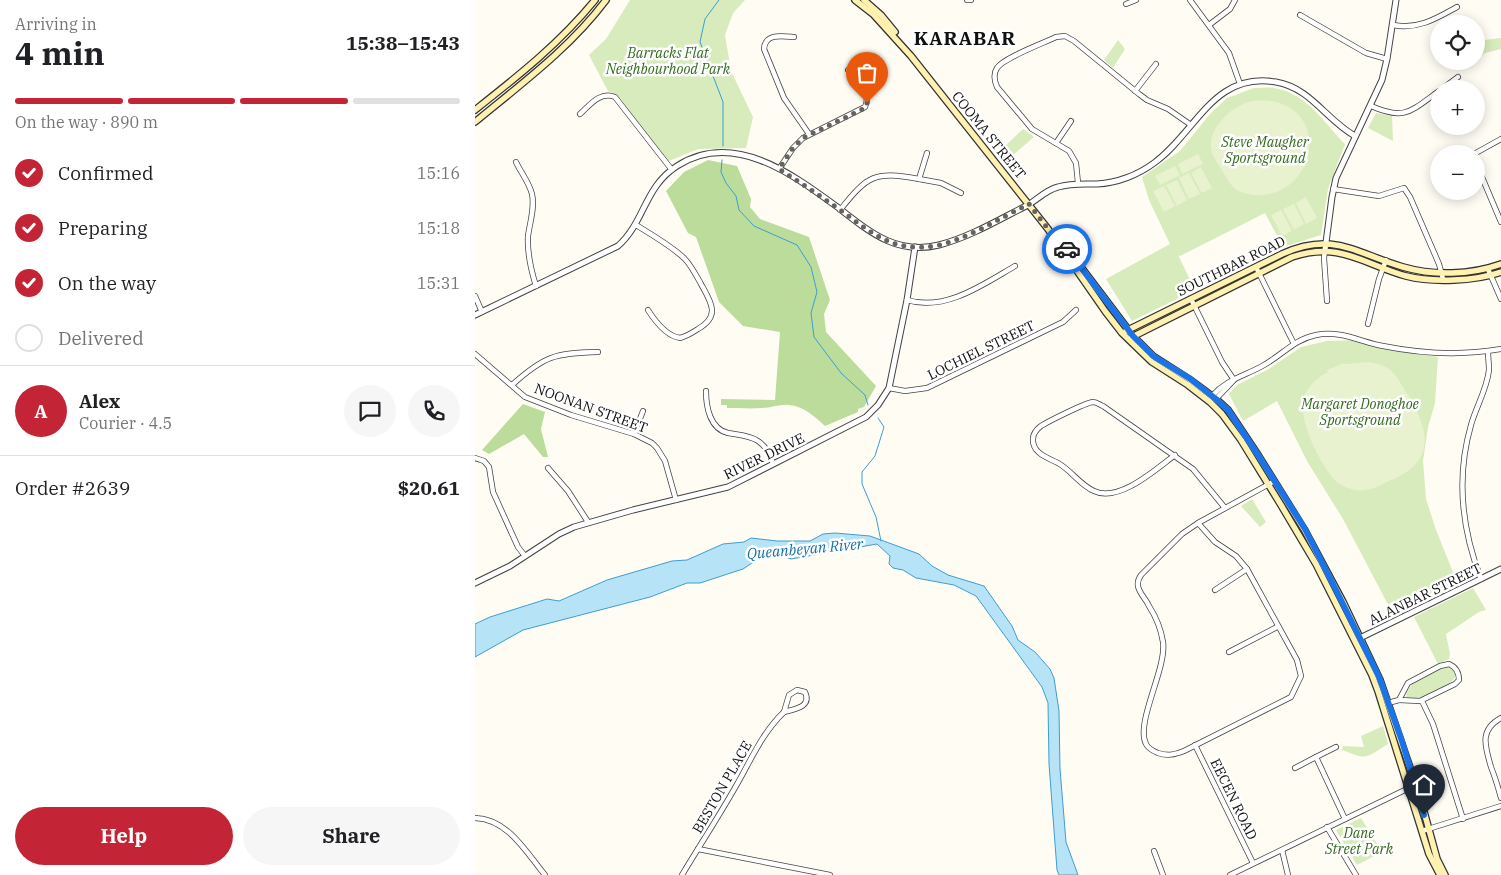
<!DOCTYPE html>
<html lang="en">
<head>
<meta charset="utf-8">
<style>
  body { margin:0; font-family:"IBM Plex Serif",serif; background:#f6f6f6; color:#202124; height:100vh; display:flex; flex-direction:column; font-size:19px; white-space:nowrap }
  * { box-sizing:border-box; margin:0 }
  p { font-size:16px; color:#757577 }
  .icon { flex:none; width:28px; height:28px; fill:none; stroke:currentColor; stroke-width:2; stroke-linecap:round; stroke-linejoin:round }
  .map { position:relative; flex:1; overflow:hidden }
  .panel { display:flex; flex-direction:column; background:#fff; width:475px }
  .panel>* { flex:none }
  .controls { position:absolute; left:955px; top:15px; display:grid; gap:10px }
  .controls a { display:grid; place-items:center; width:55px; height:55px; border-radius:50%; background:#fff; box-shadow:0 2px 12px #0003; font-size:25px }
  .pin { position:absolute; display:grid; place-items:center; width:42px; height:42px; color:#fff; margin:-51px -21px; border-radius:50% 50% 50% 0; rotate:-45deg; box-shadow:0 0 5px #0007 }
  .pin .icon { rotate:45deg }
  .courier { position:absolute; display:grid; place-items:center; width:50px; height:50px; margin:-25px; border:4px solid #1a73e8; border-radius:50%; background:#fff; color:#222; box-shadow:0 1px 6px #0007 }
  .overview em { font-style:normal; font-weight:800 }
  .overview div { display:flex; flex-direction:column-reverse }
  .overview { display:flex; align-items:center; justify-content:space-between; height:85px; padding:0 15px }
  h1 { font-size:32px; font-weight:800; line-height:38px }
  .bar { display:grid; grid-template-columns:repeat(4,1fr); gap:8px 5px; align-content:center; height:60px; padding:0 15px }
  .bar i { height:6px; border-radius:4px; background:#e0e0e0 }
  .bar .active { background:#c42536 }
  .bar p { grid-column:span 4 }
  .line { display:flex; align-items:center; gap:12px; padding:0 15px; border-top:1px solid #e0e0e0 }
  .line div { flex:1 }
  .round { display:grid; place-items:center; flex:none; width:52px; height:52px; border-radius:26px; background:#f6f6f6 }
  ol { padding:0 15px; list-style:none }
  li { display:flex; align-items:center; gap:15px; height:55px }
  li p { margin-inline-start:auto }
  li .icon { padding:5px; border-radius:50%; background:#c42536; color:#fff; stroke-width:4 }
  li:last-child { color:#757577 }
  li i { width:28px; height:28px; border:2px solid #e0e0e0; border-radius:50% }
  .action { display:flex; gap:10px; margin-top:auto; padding:10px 15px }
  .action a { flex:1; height:58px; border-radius:30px; background:#c42536; color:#fff; font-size:20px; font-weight:800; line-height:58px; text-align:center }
  .action a+a { background:#f6f6f6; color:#202124 }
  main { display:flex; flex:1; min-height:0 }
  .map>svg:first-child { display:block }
</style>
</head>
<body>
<main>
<section class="panel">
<div class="overview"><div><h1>4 min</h1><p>Arriving in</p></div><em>15:38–15:43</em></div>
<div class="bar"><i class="active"></i><i class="active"></i><i class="active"></i><i></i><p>On the way · 890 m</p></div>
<ol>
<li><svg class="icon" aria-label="check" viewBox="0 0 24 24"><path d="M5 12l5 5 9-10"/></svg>Confirmed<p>15:16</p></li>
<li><svg class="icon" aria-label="check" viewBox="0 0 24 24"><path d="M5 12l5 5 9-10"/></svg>Preparing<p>15:18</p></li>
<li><svg class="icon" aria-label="check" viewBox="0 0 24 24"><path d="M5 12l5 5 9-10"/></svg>On the way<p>15:31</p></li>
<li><i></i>Delivered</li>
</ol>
<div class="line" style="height:90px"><b class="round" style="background:#c42536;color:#fff">A</b><div><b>Alex</b><p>Courier · 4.5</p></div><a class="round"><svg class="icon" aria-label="chat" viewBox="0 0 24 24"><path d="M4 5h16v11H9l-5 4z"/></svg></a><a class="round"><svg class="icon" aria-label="phone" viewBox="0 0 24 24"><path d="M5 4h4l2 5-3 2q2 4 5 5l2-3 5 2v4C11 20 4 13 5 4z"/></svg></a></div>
<div class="line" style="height:65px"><div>Order #2639</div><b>$20.61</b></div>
<div class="action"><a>Help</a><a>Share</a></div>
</section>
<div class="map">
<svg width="1026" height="875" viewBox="0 0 1026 875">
  <rect width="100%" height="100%" fill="#fffcf4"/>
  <g fill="#d7ebbc">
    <path d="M155,0H270L258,13L250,35L256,71L278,117L271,148L223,149L194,161L164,124L146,99L139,93L133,91L114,55L131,39Z"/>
    <path d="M1026,38V49L1010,53L1001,60V41Z"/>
    <path d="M643,40L650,49L638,68L629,60Z"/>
    <path d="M779,88C786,88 793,87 799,88C832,93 849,123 870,144L853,189L846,235L808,247L790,213L705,256L703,255L720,290L657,321L631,279L695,244L674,200L667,177L705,151L735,114L752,98Z"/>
    <path d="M901,113L917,116L918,141L893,128Z"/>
    <path d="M548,129L559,137L537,156L530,146Z"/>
    <path d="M887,340L924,350L963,357L960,403L953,427L948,461L951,499L961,530L982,582L918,614L868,519L832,461L802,401L768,421L754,394L762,385L794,369L826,347L852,341Z"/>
    <path d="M777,499L791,522L785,527L766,506Z"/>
    <path d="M998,588L1011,610L1004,612L971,634L975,654L974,659L963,664L939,617Z"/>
    <path d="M971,667C1003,673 948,705 931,697C932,681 957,671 971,667Z"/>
    <path d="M908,726L913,744C889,759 893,760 867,750L868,746L889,747L886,736Z"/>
    <path d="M886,818L907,852L882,865L861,830Z"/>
  </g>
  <g fill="#bcdc9b">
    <path d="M233,160L262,166L276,199L275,207L285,219L334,237L355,300L349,314L351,332L401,386L389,407L383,409V412L350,426C340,417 329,406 314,405C305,404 296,408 287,408C275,409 263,408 252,408V405H246V399L300,400L305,332L268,326L244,302L221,237L213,233L191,191L209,172Z"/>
    <path d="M48,404L70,412L66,429L73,457H68L49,434L14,454L7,450Z"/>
  </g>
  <g fill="#e8f2ce">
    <path d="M778,101C785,100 794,100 801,102C858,117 836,199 780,195C761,193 757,188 748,172C745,166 737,156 736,149C733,127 759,104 778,101Z"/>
    <path d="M723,154L728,164L707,174L703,164Z"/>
    <path d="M700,166L705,175L685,185L680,176Z"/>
    <path d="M726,167L737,188L727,193L716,173Z"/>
    <path d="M714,173L725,194L714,199L704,178Z"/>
    <path d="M702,180L712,200L702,206L691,185Z"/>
    <path d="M689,186L700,206L689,212L678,191Z"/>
    <path d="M831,197L842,218L831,224L821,203Z"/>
    <path d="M819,204L829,224L819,230L808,209Z"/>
    <path d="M806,210L817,231L807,236L796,215Z"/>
    <path d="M894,362C919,366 920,375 933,395C953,428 962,460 919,479C909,483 901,489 890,490C881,492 870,488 862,482C846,468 821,416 829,396C834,385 843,377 853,372L852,370L869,363V364Z"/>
  </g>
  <path fill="#b7e3f7" stroke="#3d9ed0" d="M360,533L395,536L444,554L457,566L473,575L509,586L537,626L543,640L560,652L575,669L579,678L584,711L585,769L591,842L603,875H584L582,870L574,764L573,703L567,687L501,596L479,585L441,578L428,570L418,568L414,564L415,556L402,544L316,559L305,555L286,557L268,569L225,583H212L175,597L48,630L0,657V624L15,617L72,599L84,601L132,580L197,561L212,560L248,544L269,542L276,538L302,541H335L348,534Z"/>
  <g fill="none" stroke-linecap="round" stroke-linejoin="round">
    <g stroke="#3d9ed0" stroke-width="1">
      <path d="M244,0L230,19L225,42L248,102V146"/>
      <path d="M247,160L246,172L251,183L261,196L264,210L279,226L322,245L336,267L342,292L336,313L339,337L366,373L390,395L393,405"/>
      <path d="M403,418L409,427L400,456L387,472V484L401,517L406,541"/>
    </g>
    <g stroke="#434343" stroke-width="6">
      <g id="minor">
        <path d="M492,0H496"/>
        <path d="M715,0L754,53L765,84"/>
        <path d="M651,4L661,0"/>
        <path d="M825,15L891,53L912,59"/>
        <path d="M734,25L755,9L760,0"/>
        <path d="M918,25C943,30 962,18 982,7"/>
        <path d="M319,37C307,36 290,33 289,49L309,98L334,134"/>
        <path d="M967,89L983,77"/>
        <path d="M660,91L681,64"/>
        <path d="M896,106C930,121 936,111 964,91"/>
        <path d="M105,114C115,105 125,91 140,97L197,170"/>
        <path d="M581,143L596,121"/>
        <path d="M999,154L1026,139"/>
        <path d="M41,162C46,173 54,182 57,194C60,207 55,222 53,236C52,253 56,270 61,286"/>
        <path d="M1001,163L1026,222"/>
        <path d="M304,169L318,148L328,138L390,107C397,92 383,80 373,70"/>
        <path d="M444,179L466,183L486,193"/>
        <path d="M603,183L601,163L594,151L557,129L522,87C519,80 518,74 522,68C528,58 569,43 581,37L590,36L599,41L664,94L672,100L693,109L716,125"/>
        <path d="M858,189L904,196L929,188L935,197L964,264L968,279"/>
        <path d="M365,210C393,175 399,171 444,179L452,153"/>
        <path d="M161,225C177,235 195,245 209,258C216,265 221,275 226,284C236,302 246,316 223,329C217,333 212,336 205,338C191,336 180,321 173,310"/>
        <path d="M850,250L849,258L852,301"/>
        <path d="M781,267L819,344"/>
        <path d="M1013,269L1026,299"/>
        <path d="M0,296L7,312"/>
        <path d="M716,299L747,362L759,380"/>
        <path d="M432,300C470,312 509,284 540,266"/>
        <path d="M893,324L904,279L911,260"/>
        <path d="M0,354L50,397L96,415L159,434L177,443L182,448L190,461L201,500"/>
        <path d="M37,385C69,356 80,353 123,352"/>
        <path d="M414,388L430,391L452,388L588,322L601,310"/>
        <path d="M231,391C231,407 235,429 253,433C263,435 274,435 283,441C292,447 295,455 298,464"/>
        <path d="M737,396C752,379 770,376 789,365C807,355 820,339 841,335C865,330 886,342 908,346C948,354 986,356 1026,349"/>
        <path d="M741,399L758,381"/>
        <path d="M159,434L168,411"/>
        <path d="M700,455C681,469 644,503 619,491C605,485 597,471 583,463C573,458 557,453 558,439C558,433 562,429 566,426C574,421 610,403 618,402C622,402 625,405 628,406L718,469L750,508"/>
        <path d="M0,458L9,461L14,467L18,492L43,547L50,556"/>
        <path d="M73,468L93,491L113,522"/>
        <path d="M723,523L740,542L761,556L772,569L822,660L826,676L816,697L709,751C699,755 692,756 683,753C678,751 673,748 671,744C660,723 692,668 688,642C686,629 681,617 674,606C671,599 664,593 663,586C662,581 664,578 666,575L707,534L723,523L796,483"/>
        <path d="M1006,579C987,530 981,477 996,425C1001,407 1012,389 1014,370C1014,364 1013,358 1013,351"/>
        <path d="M740,590L772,569"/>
        <path d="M754,652L802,627"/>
        <path d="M974,664C981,667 984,673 984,680L980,684L945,701L924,700L933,683L965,666Z"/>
        <path d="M322,690L330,692C337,707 320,709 309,712L314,695Z"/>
        <path d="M947,701L958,724L988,819"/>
        <path d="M913,703L924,700"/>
        <path d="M1026,718C1004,730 1010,746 1016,767C1020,777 1023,787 1026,798"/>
        <path d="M720,745L778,863"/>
        <path d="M841,757L861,747"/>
        <path d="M820,768L841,757L870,819"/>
        <path d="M0,818C33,819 51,852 70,875"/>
        <path d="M852,827L881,875"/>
        <path d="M947,831L1026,806"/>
        <path d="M223,849L355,875"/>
        <path d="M807,850L813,875"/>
        <path d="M679,851L688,875"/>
        <path d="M207,875C225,845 244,816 261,786C276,760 287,733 309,712"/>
        <path d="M755,875L934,788"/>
      </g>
    </g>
    <g stroke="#434343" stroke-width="7">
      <g id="tertiary">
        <path d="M850,250L857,197L861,178L907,80L912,59L921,0"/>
        <path d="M0,315L143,246C170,222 169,187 202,166C259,129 320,176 365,209C396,233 422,255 464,245C495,237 525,219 553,205C563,199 571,190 583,187C596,183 608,184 622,184C642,183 663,175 679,163C721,133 738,71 801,82C836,88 851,120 880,136"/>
        <path d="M0,583L35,566L84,534L99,527L158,510L253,487L391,417L403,405L414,388L432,300L440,247"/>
        <path d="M885,638L1026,569"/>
      </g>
    </g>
    <g stroke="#323232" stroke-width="8">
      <g id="secondary">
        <path d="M380,0L398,14L436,56L573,229L630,311L647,333L677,362L713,385L735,402L747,414L766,440L806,505L841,564L897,675L903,691L954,854L965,875"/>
        <path d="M389,0L406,15L420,32"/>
        <path d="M0,110C43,76 85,43 120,0"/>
        <path d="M0,122C46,84 95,48 131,0"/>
        <path d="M580,236L599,258L658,336L678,356L714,379L741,399L753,410L783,455L829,529L868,602L905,680L945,797L962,859L970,875"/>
        <path d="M651,331L807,254C858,231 880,253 928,267C959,276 995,275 1026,264"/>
        <path d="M657,337L817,257C865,241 888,264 931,276C958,283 1000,281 1026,272"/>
      </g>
    </g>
    <use href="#minor" stroke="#fff" stroke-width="4.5"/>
    <use href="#tertiary" stroke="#fff" stroke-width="5"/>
    <use href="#secondary" stroke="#fff1af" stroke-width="5.5"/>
  </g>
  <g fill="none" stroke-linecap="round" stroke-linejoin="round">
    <path stroke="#646360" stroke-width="5" stroke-dasharray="0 9" d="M392,103L390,108L328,138L318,148L304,169C323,181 342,194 361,207C394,230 415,253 460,246C491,240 525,218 554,204L573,229L592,249"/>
    <path stroke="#1a73e8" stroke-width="6" d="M592,249L658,336L678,356L714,378L741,399L753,410L783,455L830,529L861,590L904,677L927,741L949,815"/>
  </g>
  <g text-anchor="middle" stroke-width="5" stroke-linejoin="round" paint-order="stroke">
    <g font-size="14" font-style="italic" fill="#336a1e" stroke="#fff">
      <text x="193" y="58">Barracks Flat<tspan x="193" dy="16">Neighbourhood Park</tspan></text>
      <text x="790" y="147">Steve Maugher<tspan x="790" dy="16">Sportsground</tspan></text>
      <text x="885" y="409">Margaret Donoghoe<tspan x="885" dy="16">Sportsground</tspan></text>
      <text x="884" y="838">Dane<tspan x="884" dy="16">Street Park</tspan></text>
    </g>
    <g font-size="14" fill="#101010" stroke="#fff">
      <text transform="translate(514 135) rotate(51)" y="5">COOMA STREET</text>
      <text transform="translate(756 266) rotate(-26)" y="5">SOUTHBAR ROAD</text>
      <text transform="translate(506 350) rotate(-26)" y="5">LOCHIEL STREET</text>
      <text transform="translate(116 408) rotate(20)" y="5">NOONAN STREET</text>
      <text transform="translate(289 456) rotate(-26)" y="5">RIVER DRIVE</text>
      <text transform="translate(950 594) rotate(-26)" y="5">ALANBAR STREET</text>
      <text transform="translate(247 787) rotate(-60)" y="5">BESTON PLACE</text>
      <text transform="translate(759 799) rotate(64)" y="5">EECEN ROAD</text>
    </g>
    <g font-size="15" font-style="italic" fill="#1670a6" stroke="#fff">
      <text transform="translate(330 549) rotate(-5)" y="5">Queanbeyan River</text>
    </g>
    <g font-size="19" font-weight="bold" letter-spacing="1" fill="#101010" stroke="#fff">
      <text x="490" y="45">KARABAR</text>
    </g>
  </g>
</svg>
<div class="controls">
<a><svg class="icon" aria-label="locate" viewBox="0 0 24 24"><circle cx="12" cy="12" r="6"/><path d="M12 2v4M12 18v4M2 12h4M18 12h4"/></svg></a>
<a>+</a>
<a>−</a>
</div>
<div class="pin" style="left:392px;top:103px;background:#ea580c"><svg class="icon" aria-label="bag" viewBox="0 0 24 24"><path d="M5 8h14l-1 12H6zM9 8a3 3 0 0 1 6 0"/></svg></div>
<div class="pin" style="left:949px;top:815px;background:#1f2937"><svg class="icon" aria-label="home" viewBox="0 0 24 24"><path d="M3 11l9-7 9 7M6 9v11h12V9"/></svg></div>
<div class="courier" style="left:592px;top:249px"><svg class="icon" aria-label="car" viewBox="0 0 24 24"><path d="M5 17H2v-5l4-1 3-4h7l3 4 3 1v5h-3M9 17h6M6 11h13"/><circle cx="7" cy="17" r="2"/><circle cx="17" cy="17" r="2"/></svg></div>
</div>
</main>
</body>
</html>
